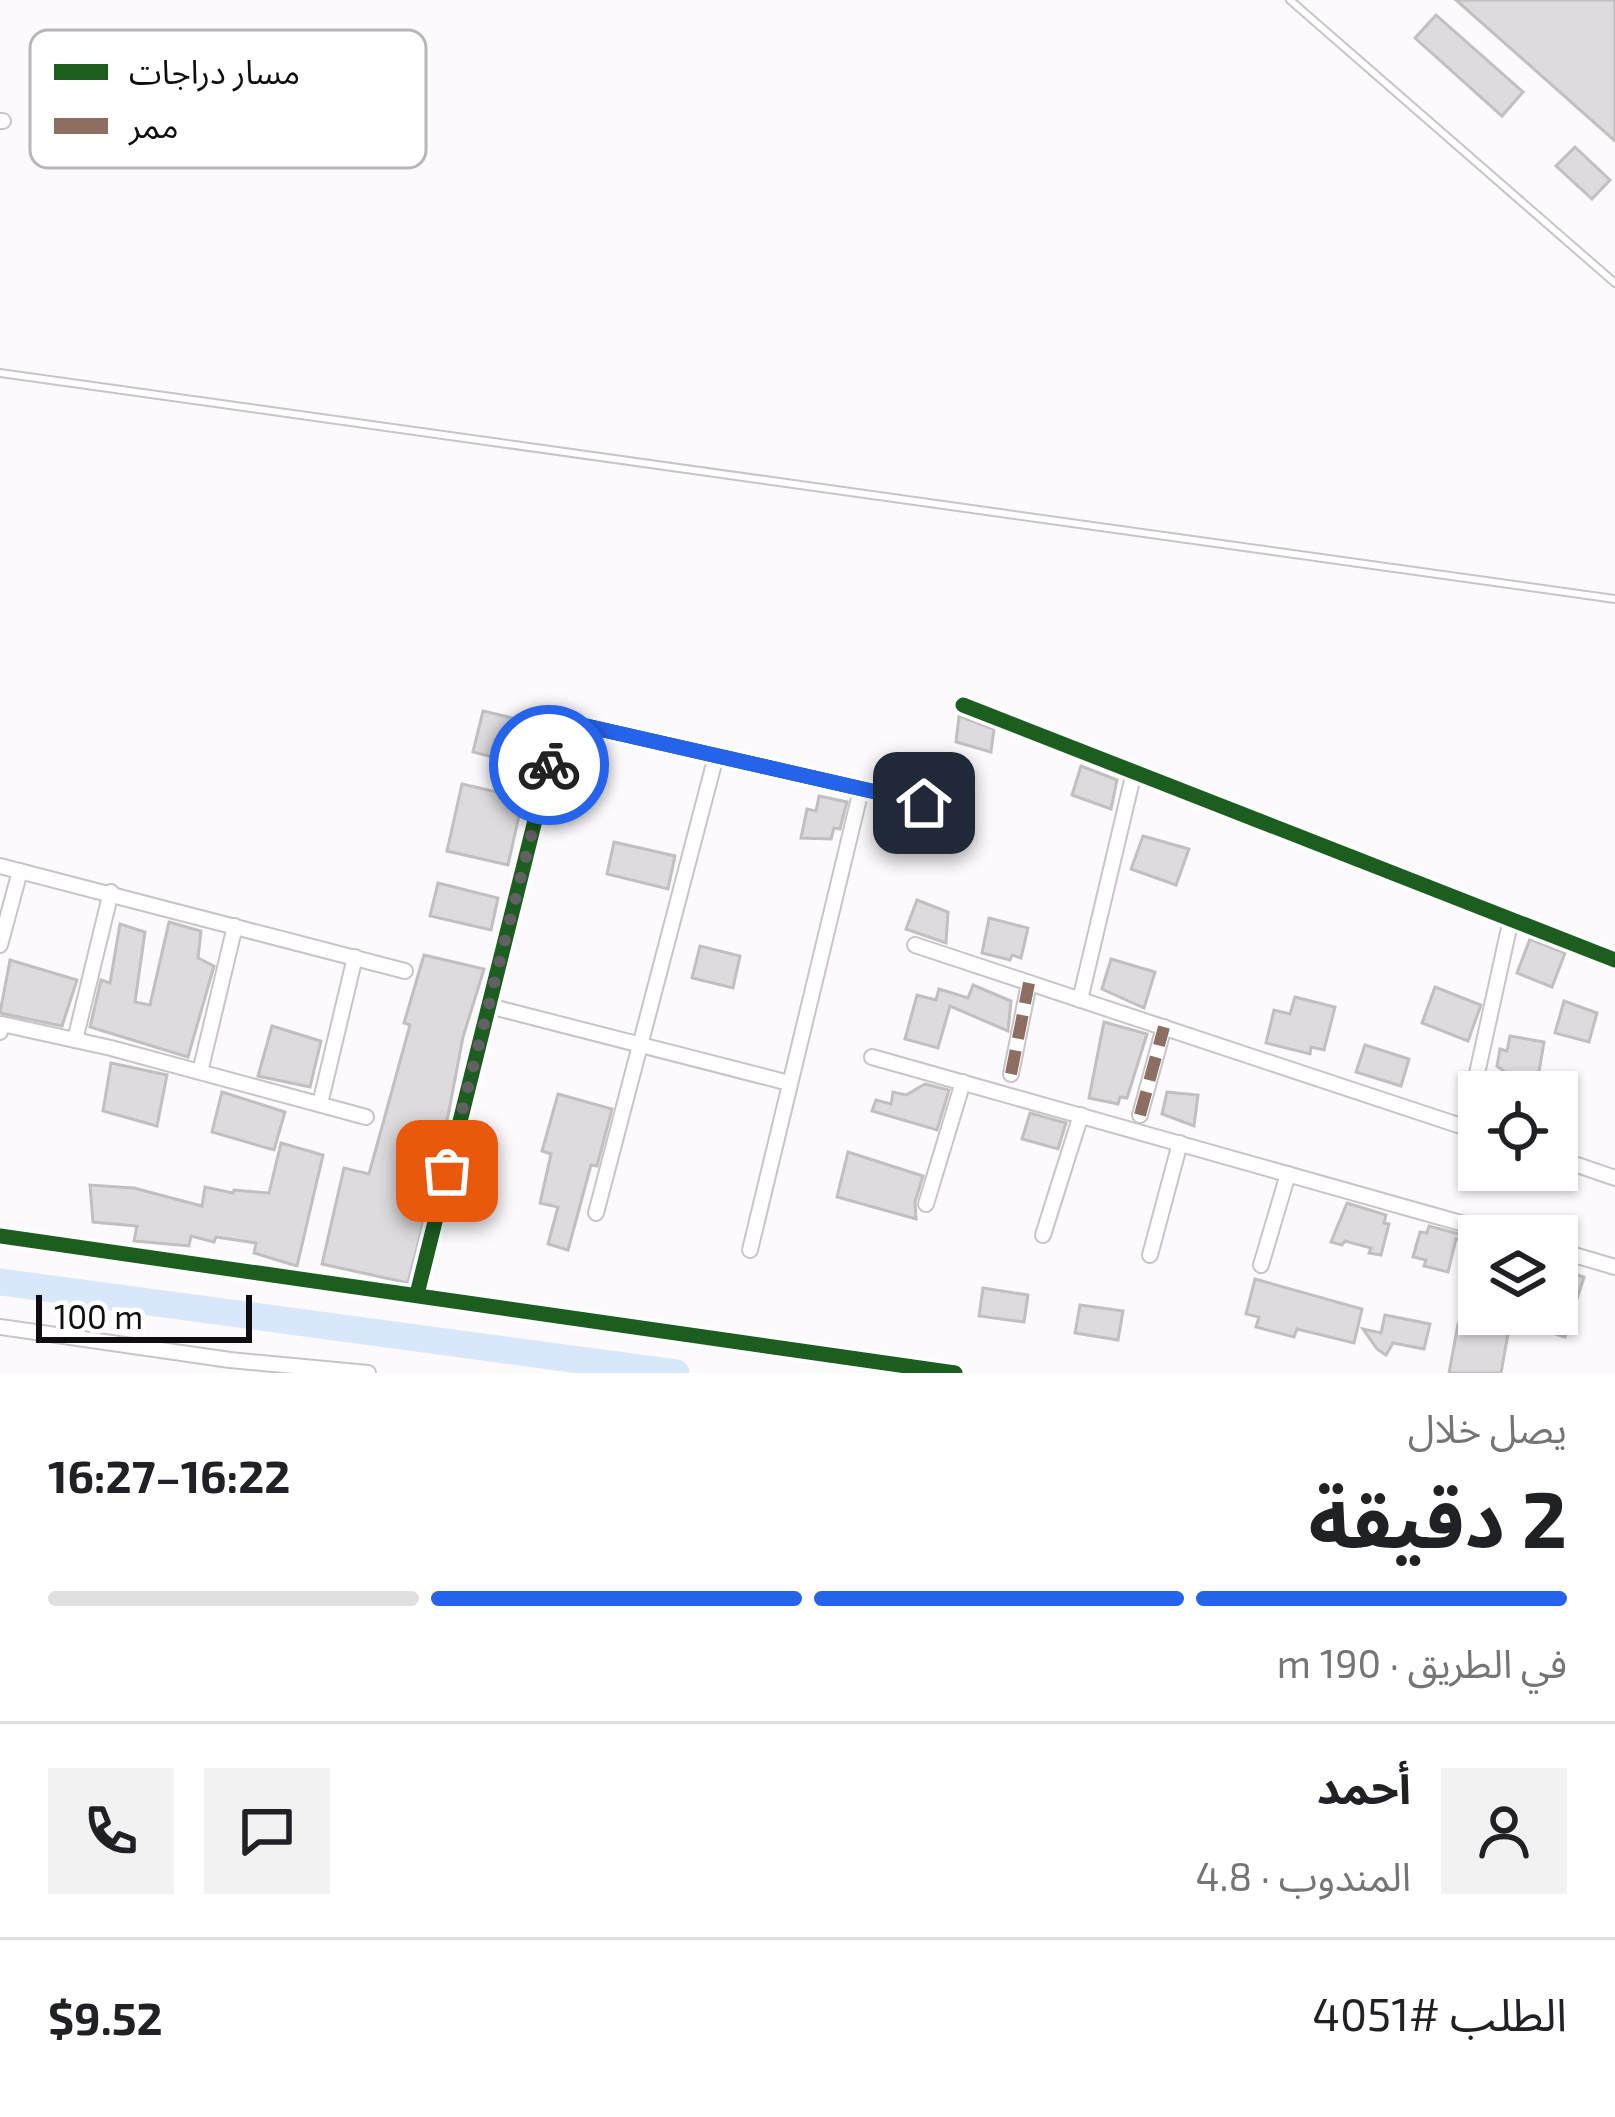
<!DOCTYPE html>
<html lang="ar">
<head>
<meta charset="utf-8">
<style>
  body { margin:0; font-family:"Exo 2","Noto Sans Arabic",sans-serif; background:#f2f2f2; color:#202124; direction:rtl; height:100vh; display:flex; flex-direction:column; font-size:45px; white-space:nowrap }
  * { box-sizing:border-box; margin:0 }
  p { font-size:39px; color:#757577 }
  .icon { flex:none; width:66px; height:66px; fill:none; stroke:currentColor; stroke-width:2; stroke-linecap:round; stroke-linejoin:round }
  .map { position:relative; height:1373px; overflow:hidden; direction:ltr }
  .sheet { display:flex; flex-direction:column; background:#fff; flex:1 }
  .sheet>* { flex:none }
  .buttons { position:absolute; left:1458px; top:1071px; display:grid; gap:24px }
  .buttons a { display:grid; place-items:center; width:120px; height:120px; border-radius:0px; background:#fff; box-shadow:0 3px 9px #0004; font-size:60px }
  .scale { position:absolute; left:36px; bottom:30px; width:216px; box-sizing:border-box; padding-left:12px; border:6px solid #0f0d0f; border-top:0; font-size:33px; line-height:42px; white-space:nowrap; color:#0f0d0f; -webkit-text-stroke:9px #fff; paint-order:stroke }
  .pin { position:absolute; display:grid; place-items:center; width:102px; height:102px; color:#fff; margin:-51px; border-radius:24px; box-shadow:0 6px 18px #0006 }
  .courier { position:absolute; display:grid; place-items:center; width:120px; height:120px; margin:-60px; border:9px solid #2563eb; border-radius:50%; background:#fff; color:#222; box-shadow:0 3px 15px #0007 }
  .head em { font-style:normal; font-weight:700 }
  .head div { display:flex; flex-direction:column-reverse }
  .head { display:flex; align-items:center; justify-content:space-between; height:204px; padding:0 48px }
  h1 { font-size:78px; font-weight:700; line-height:90px }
  .bar { display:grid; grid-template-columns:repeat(4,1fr); gap:18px 12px; align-content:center; height:144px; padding:0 48px }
  .bar i { height:15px; border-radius:9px; background:#e0e0e0 }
  .bar .selected { background:#2563eb }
  .bar p { grid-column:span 4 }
  .line { display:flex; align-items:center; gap:30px; padding:0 48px; border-top:3px solid #e0e0e0 }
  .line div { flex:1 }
  .round { display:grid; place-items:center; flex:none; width:126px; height:126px; border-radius:0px; background:#f2f2f2 }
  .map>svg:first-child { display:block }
</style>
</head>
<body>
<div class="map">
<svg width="1615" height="1373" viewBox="0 0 1615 1373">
  <rect width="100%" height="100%" fill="#fcfafd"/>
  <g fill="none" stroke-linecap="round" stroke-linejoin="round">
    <path stroke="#d8e7fa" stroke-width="27" d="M0,1282L676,1373"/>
  </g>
  <g fill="#dddbdd" stroke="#c1bfc0" stroke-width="3">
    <path d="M1456,0H1615V141Z"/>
    <path d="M1436,15L1523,92L1502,116L1415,38Z"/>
    <path d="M1575,147L1610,180L1592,199L1556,166Z"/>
    <path d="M483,711L542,725L533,767L473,752Z"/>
    <path d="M959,716L994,729L991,752L956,742Z"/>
    <path d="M1081,766L1117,780L1111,809L1072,795Z"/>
    <path d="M462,784L523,798L508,865L447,851Z"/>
    <path d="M819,796L847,802L840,829L834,828L831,839L801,838L807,809L816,811Z"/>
    <path d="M1143,836L1189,849L1176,885L1131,869Z"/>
    <path d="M614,842L675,856L668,889L607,874Z"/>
    <path d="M438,883L498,898L491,930L430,916Z"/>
    <path d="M917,900L948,912L946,943L906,929Z"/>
    <path d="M989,918L1028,928L1021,958L1012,955L1010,960L982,953Z"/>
    <path d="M169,922L201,931L198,958L214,966L188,1057L90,1027L101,980L110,983L120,924L145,932L135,1002L150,1005Z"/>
    <path d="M1530,939L1565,953L1552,987L1517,973Z"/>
    <path d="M700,946L740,956L733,988L692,978Z"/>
    <path d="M424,955L484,969L463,1037L446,1126L432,1122L419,1186L432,1189L408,1283L322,1264L344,1168L369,1174L410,1025L404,1023Z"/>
    <path d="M1111,959L1155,972L1144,1008L1102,989Z"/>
    <path d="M10,960L77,980L62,1026L0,1013Z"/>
    <path d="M973,985L1011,1001L1008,1031L950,1006L938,1048L905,1039L917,995L936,1000L939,989L968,998Z"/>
    <path d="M1435,987L1481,1005L1468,1041L1422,1023Z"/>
    <path d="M1295,997L1335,1007L1324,1050L1311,1047L1310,1054L1266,1043L1274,1010L1290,1014Z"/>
    <path d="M1564,1001L1597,1013L1589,1042L1555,1033Z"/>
    <path d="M1104,1022L1147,1034L1127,1098L1120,1097L1118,1104L1089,1098Z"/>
    <path d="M272,1026L321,1041L310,1087L258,1076Z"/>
    <path d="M1510,1036L1544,1042L1538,1078L1505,1072L1497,1066L1500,1049L1507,1051Z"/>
    <path d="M1365,1045L1409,1059L1401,1086L1356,1072Z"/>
    <path d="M111,1063L167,1075L157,1126L103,1111Z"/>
    <path d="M925,1084L949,1090L937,1130L872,1111L876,1100L891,1104L893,1092L906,1095Z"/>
    <path d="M222,1092L285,1112L274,1150L212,1132Z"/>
    <path d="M1167,1092L1198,1095L1194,1126L1162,1114Z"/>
    <path d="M558,1094L612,1109L597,1166L591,1165L568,1250L548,1244L558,1207L540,1203L551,1154L542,1151Z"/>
    <path d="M1030,1113L1066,1123L1058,1149L1022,1139Z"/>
    <path d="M281,1143L323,1155L297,1266L254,1253L256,1243L216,1237L214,1242L191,1236L189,1246L134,1241L137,1226L93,1222L90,1185L134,1188L202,1206L205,1187L233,1193L234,1190L269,1193Z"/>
    <path d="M848,1152L923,1176L915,1202L916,1219L837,1197Z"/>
    <path d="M1347,1203L1386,1215L1384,1223L1389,1224L1381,1255L1369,1253L1371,1248L1345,1241L1342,1245L1331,1242Z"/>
    <path d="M1429,1226L1463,1235L1462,1240L1456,1239L1448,1272L1424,1266L1426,1260L1413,1257L1420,1232L1427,1233Z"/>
    <path d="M1557,1269L1584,1277L1565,1337L1531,1326L1535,1314H1557Z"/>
    <path d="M1255,1279L1362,1309L1354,1343L1297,1329L1294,1337L1256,1327L1259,1317L1246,1314Z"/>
    <path d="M983,1288L1028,1295L1024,1322L979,1316Z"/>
    <path d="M1080,1305L1123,1311L1118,1340L1075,1333Z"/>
    <path d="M1385,1315L1430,1324L1424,1349L1393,1343L1386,1355L1377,1349L1363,1329L1381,1333Z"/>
    <path d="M1458,1324L1508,1334L1501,1373H1449Z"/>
  </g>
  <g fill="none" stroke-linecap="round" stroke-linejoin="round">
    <g stroke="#c7c5c7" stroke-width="10">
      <g id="lane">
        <path d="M1290,0L1615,283"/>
        <path d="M0,373L1615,599"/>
      </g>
    </g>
    <g stroke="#c7c5c7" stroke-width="18">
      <g id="street">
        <path d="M0,121H3"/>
        <path d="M963,705L1615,960"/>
        <path d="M0,866L405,971"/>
        <path d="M0,945L20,871"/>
        <path d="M915,945L1479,1132"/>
        <path d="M1080,1000L1134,772"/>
        <path d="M489,1006L789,1083"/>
        <path d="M0,1032L2,1024L111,1048L366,1117"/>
        <path d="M75,1040L111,892"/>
        <path d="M872,1057L1507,1236"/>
        <path d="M200,1072L235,926"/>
        <path d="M1011,1074L1029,983"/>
        <path d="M1474,1087L1511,919"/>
        <path d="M320,1104L355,957"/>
        <path d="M1140,1115L1164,1027"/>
        <path d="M1557,1158L1615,1178"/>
        <path d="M926,1204L963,1082"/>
        <path d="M596,1213L716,756"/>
        <path d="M1043,1235L1081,1115"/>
        <path d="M0,1236L955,1373"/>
        <path d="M750,1250L861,790"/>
        <path d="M1557,1250L1615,1267"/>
        <path d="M1150,1255L1180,1143"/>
        <path d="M1261,1265L1288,1174"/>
        <path d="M417,1294L560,720L924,803"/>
        <path d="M0,1327L230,1360L368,1373"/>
      </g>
    </g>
    <use href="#lane" stroke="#fffeff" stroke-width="6"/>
    <use href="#street" stroke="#fffeff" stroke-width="14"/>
    <g stroke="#8d6e63" stroke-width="12" stroke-dasharray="24 12" stroke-linecap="butt">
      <path d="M1011,1074L1029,983"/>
      <path d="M1140,1115L1164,1027"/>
    </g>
    <g stroke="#fff" stroke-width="22">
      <g id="cycleway">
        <path d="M963,705L1615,960"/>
        <path d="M0,1236L955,1373"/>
        <path d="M417,1294L560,720L924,803"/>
      </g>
    </g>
    <use href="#cycleway" stroke="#1b5e20" stroke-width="15"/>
  </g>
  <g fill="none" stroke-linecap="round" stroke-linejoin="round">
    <path stroke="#626062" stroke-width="12" stroke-dasharray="0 21.6" d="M447,1171L549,765"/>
    <path stroke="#2563eb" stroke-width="15" d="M549,765L560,720L924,803"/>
  </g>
  <rect x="30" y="30" width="396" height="138" rx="18" fill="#fff" stroke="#b7b6b7" stroke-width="3"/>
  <rect x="54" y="64" width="54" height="16" fill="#1b5e20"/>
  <rect x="54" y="118" width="54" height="16" fill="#8d6e63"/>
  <g font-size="33" fill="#0f0d0f">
    <text x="129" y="84">مسار دراجات</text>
    <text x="129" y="138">ممر</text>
  </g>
</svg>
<div class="buttons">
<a><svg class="icon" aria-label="locate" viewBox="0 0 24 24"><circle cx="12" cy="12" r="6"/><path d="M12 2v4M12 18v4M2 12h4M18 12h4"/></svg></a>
<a><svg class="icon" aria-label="layers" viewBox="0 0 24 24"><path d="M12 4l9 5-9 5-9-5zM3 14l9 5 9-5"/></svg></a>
</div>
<div class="scale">100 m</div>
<div class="pin" style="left:447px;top:1171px;background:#ea580c"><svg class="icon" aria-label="bag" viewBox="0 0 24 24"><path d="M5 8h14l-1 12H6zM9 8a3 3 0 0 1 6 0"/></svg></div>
<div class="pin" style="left:924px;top:803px;background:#1f2937"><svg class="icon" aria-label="home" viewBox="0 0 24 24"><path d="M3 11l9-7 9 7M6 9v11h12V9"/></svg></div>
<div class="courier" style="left:549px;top:765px"><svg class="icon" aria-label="bike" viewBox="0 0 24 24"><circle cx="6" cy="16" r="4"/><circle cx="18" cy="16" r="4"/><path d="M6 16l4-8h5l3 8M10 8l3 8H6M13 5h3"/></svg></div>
</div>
<section class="sheet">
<div class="head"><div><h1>2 دقيقة</h1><p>يصل خلال</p></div><em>16:22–16:27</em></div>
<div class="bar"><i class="selected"></i><i class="selected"></i><i class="selected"></i><i></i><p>في الطريق · 190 m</p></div>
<div class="line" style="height:216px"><a class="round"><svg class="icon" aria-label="person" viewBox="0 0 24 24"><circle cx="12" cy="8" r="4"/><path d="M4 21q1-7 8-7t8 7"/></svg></a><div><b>أحمد</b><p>المندوب · 4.8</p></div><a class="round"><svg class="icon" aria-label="chat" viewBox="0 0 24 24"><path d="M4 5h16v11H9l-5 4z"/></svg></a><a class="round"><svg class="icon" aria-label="phone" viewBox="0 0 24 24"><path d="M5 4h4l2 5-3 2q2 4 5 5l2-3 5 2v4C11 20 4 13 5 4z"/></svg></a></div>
<div class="line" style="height:156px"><div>الطلب #4051</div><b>$9.52</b></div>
</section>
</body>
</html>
